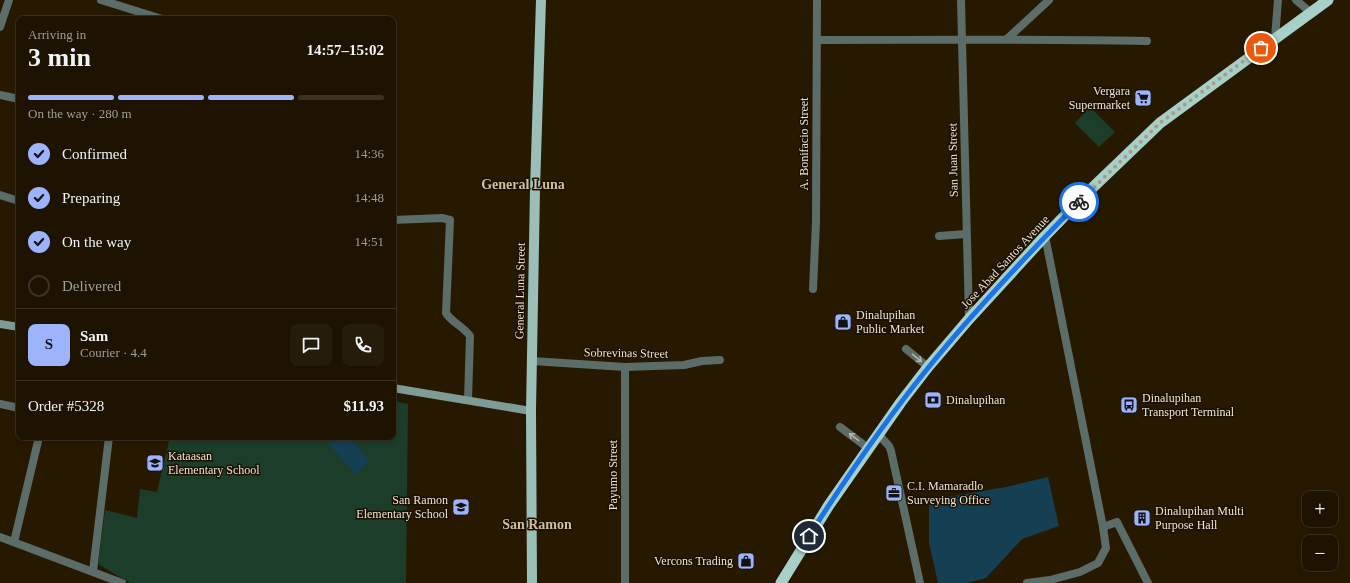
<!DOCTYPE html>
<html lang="en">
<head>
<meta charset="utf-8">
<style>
  body { margin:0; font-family:Georgia,serif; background:#251c0a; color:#f1f3f6; height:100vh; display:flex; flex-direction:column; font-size:15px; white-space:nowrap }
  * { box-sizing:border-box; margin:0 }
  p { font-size:13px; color:#a09e99 }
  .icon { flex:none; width:22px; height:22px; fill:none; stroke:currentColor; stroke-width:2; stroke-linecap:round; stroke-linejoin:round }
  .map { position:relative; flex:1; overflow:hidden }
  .panel { position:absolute; left:16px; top:16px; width:380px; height:424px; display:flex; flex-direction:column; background:#1d1300; border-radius:8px; box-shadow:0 2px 6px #0003,0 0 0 1px #3b3222 }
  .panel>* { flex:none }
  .tools { position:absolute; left:1302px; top:491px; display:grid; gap:8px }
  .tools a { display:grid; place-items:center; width:36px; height:36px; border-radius:8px; background:#1d1300; box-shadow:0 2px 6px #0003,0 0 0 1px #3b3222; font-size:20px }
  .pin { position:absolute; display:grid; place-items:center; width:34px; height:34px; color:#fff; margin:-17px; border:2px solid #fff; border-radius:50%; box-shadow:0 1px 4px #0007 }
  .courier { position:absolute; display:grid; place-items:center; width:40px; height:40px; margin:-20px; border:3px solid #1a73e8; border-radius:50%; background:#fff; color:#222; box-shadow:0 1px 5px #0007 }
  .overview em { font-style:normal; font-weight:600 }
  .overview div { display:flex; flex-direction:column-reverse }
  .overview { display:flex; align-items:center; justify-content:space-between; height:68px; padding:0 12px }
  h1 { font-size:26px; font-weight:600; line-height:30px }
  .bar { display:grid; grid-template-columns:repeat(4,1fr); gap:6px 4px; align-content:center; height:48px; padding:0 12px }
  .bar i { height:5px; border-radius:3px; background:#3b3222 }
  .bar .current { background:#9db4fd }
  .bar p { grid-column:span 4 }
  .line { display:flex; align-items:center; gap:10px; padding:0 12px; border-top:1px solid #3b3222 }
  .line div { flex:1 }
  .round { display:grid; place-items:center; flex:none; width:42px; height:42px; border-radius:8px; background:#251c0a }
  ol { padding:0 12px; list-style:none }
  li { display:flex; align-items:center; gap:12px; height:44px }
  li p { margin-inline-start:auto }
  li .icon { padding:4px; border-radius:50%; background:#9db4fd; color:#111; stroke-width:4 }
  li:last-child { color:#a09e99 }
  li i { width:22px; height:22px; border:2px solid #3b3222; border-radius:50% }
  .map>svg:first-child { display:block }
</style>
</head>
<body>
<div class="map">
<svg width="1350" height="583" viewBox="0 0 1350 583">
  <rect width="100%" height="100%" fill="#271900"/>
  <g fill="#1c3d2a">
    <path d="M1090,107L1115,132L1099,147L1075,123Z"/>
    <path d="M393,401L408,404L406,583H130L98,564L105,510L137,518L140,489L157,492L170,437H393Z"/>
  </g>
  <g fill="#153f53">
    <path d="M323,437H349L370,461L355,474Z"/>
    <path d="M1048,477L1059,526L1022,539L986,578L967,583H938L929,543V505L947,497L1006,487Z"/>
  </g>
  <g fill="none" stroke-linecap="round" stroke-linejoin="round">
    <g stroke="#5b6c69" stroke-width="8">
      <path d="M101,0L162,19"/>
      <path d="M961,0L969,319"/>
      <path d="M1296,0L1310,12"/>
      <path d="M0,27L9,0"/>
      <path d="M1275,38L1278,0"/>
      <path d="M1007,39L1049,0"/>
      <path d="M817,40C927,40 1037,39 1147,41"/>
      <path d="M0,95L19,99"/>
      <path d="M0,195L19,201"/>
      <path d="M393,220L442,218L450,220L446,313C451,322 463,326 470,336L468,400"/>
      <path d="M939,236L966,234"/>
      <path d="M1045,236L1103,527L1117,522L1148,583"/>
      <path d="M813,289L816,222L817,0"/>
      <path d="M906,349L928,367"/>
      <path d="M532,361L625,367L684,365L702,361L720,360"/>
      <path d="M0,404L19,408"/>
      <path d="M840,427L868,448"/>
      <path d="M878,434L889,446L891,451L920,583"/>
      <path d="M0,537L122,583"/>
      <path d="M14,542L39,437"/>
      <path d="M93,571L109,437"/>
      <path d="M625,583V367"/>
      <path d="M1027,583L1050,580L1080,572L1098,563L1106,548L1103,527"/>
    </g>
    <g stroke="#7f9b95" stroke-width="8">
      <path d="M0,324L19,327"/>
      <path d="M393,388L531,411"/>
    </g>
    <path stroke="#9abfb8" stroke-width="10" d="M532,583L531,411L535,189L541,0"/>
    <path stroke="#a7d0c8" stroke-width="11" d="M781,583L829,505L901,402L928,367L969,319L1045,236L1087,193L1160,123L1328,0"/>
  </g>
  <defs><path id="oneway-shaft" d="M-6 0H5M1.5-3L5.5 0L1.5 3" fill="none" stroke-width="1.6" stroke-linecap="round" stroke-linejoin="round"/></defs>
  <g stroke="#b3b4a9">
    <use href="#oneway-shaft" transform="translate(917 358) rotate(39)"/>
    <use href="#oneway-shaft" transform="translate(854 437) rotate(-143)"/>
  </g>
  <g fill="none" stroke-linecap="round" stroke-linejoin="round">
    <path stroke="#a89d89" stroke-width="4" stroke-dasharray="0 7.2" d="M1079,202L1160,123L1261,48"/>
    <path stroke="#1a73e8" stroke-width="5" d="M809,536C846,478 885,421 928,368C975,310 1027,255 1079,202"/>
  </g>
  <defs>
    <g id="supermarket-square" transform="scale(0.9)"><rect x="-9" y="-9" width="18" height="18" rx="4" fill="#9db4fd" stroke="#1b1000"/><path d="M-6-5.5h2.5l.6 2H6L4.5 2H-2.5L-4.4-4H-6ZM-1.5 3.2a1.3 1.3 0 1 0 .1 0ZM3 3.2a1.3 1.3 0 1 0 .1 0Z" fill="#111"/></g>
    <g id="shop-square" transform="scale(0.9)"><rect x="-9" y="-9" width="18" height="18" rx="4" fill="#9db4fd" stroke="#1b1000"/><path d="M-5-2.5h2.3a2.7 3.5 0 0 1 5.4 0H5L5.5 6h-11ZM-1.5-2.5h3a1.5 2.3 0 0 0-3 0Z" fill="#111"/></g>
    <g id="bank-square" transform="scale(0.9)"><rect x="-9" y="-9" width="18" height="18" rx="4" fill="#9db4fd" stroke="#1b1000"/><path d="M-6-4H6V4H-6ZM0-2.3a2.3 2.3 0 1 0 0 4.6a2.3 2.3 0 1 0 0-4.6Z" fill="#111"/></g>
    <g id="bus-square" transform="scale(0.9)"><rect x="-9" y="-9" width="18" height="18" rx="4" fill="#9db4fd" stroke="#1b1000"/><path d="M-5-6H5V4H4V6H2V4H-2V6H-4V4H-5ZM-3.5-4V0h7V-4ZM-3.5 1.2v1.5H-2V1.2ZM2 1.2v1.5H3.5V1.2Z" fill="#111"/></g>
    <g id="school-square" transform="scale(0.9)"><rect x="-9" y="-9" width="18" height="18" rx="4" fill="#9db4fd" stroke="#1b1000"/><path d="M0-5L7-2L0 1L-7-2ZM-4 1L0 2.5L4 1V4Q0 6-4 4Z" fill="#111"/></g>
    <g id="office-square" transform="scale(0.9)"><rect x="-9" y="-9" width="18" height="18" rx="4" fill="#9db4fd" stroke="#1b1000"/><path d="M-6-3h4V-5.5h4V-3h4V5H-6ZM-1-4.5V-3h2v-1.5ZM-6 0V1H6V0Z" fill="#111"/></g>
    <g id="building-square" transform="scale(0.9)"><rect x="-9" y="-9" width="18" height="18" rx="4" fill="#9db4fd" stroke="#1b1000"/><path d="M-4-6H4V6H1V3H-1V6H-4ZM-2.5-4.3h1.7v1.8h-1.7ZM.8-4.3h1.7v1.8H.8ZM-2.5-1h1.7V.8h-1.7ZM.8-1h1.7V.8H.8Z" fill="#111"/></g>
  </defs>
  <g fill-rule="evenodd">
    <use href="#supermarket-square" x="1143" y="98"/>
    <use href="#shop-square" x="843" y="322"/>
    <use href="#bank-square" x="933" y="400"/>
    <use href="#bus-square" x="1129" y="405"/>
    <use href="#school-square" x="155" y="463"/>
    <use href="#office-square" x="894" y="493"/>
    <use href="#school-square" x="461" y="507"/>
    <use href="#building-square" x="1142" y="518"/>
    <use href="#shop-square" x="746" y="561"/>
  </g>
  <g text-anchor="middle" stroke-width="3" stroke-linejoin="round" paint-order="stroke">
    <g font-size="12" fill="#ede4d3" stroke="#1b1000" text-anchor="start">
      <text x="1130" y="95" text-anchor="end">Vergara<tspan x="1130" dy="14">Supermarket</tspan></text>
      <text x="856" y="319">Dinalupihan<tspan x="856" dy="14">Public Market</tspan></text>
      <text x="1142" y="402">Dinalupihan<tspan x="1142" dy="14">Transport Terminal</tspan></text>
      <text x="946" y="404">Dinalupihan</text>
      <text x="168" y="460">Kataasan<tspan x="168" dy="14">Elementary School</tspan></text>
      <text x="907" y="490">C.I. Mamaradlo<tspan x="907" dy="14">Surveying Office</tspan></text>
      <text x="448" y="504" text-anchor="end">San Ramon<tspan x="448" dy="14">Elementary School</tspan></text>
      <text x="1155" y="515">Dinalupihan Multi<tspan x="1155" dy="14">Purpose Hall</tspan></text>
      <text x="733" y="565" text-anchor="end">Vercons Trading</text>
    </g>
    <g font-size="12" fill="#ede4d3" stroke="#1b1000">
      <text transform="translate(804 144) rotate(-90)" y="4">A. Bonifacio Street</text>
      <text transform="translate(953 160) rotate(-91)" y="4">San Juan Street</text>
      <text transform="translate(1005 262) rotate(-47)" y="4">Jose Abad Santos Avenue</text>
      <text transform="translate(520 291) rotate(-89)" y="4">General Luna Street</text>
      <text transform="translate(626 353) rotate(1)" y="4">Sobrevinas Street</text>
      <text transform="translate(613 475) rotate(-90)" y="4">Payumo Street</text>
    </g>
    <g font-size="14" font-weight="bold" fill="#d0be9e" stroke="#1b1000">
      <text x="523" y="189">General Luna</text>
      <text x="537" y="529">San Ramon</text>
    </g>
  </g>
</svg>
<div class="tools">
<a>+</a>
<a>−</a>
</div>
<div class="pin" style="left:1261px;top:48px;background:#ea580c"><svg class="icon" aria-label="bag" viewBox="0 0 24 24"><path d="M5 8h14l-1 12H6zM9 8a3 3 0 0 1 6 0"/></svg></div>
<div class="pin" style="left:809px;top:536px;background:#1f2937"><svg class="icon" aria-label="home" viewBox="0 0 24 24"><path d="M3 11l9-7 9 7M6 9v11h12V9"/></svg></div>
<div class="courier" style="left:1079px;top:202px"><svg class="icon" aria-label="bike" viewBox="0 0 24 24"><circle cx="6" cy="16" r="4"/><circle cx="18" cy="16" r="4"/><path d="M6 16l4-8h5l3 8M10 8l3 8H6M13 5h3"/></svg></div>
<section class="panel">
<div class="overview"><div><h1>3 min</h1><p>Arriving in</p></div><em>14:57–15:02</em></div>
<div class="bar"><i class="current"></i><i class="current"></i><i class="current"></i><i></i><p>On the way · 280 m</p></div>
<ol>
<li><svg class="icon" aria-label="check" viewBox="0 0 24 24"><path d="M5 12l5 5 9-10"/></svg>Confirmed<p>14:36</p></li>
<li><svg class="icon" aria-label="check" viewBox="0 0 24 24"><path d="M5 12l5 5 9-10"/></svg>Preparing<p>14:48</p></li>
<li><svg class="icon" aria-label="check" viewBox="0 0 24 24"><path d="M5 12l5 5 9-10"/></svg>On the way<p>14:51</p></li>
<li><i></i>Delivered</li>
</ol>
<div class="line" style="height:72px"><b class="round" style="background:#9db4fd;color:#111">S</b><div><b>Sam</b><p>Courier · 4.4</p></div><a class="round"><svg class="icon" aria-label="chat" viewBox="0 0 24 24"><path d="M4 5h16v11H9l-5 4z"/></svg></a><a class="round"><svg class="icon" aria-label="phone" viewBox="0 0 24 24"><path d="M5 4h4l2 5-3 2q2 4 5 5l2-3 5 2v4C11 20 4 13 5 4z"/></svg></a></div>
<div class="line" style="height:52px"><div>Order #5328</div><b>$11.93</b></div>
</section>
</div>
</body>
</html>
